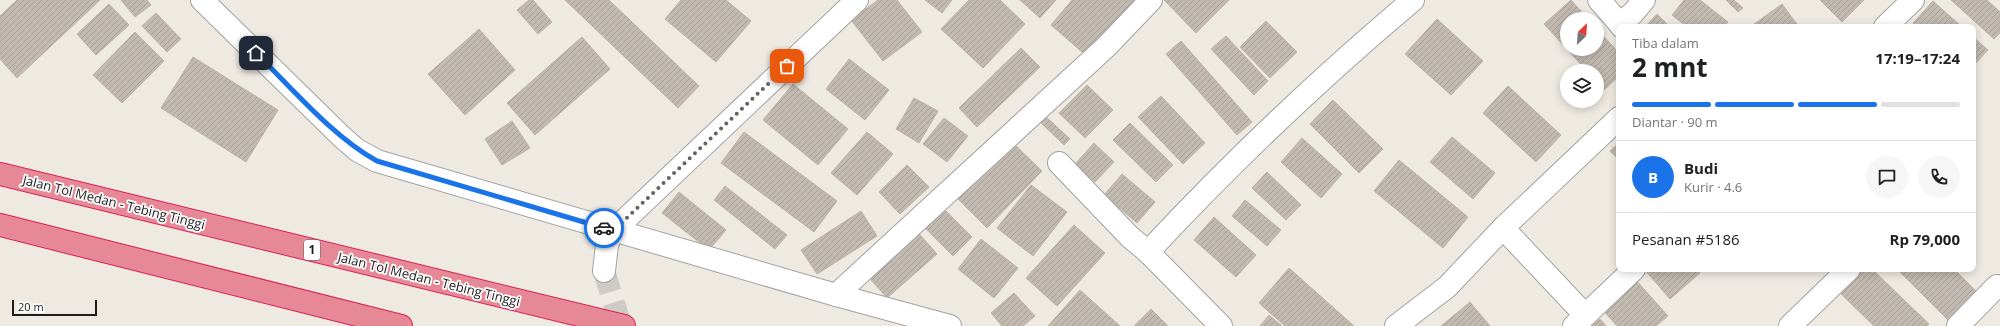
<!DOCTYPE html>
<html lang="id">
<head>
<meta charset="utf-8">
<style>
  body { margin:0; font-family:"Open Sans",sans-serif; background:#f6f6f6; color:#202124; height:100vh; display:flex; flex-direction:column; font-size:15px; white-space:nowrap }
  * { box-sizing:border-box; margin:0 }
  p { font-size:13px; color:#757577 }
  .icon { flex:none; width:22px; height:22px; fill:none; stroke:currentColor; stroke-width:2; stroke-linecap:round; stroke-linejoin:round }
  .map { position:relative; flex:1; overflow:hidden }
  .details { position:absolute; left:1616px; top:24px; width:360px; height:248px; display:flex; flex-direction:column; background:#fff; border-radius:8px; box-shadow:0 2px 10px #0003 }
  .details>* { flex:none }
  .needle { width:26px; rotate:25deg }
  .controls { position:absolute; left:1560px; top:12px; display:grid; gap:8px }
  .controls a { display:grid; place-items:center; width:44px; height:44px; border-radius:50%; background:#fff; box-shadow:0 2px 10px #0003; font-size:20px }
  .scale { position:absolute; left:12px; bottom:10px; width:85px; box-sizing:border-box; padding-left:4px; border:2px solid #1c1c1c; border-top:0; font-size:11px; line-height:14px; white-space:nowrap; color:#1c1c1c; -webkit-text-stroke:3px #fff; paint-order:stroke }
  .pin { position:absolute; display:grid; place-items:center; width:34px; height:34px; color:#fff; margin:-17px; border-radius:8px; box-shadow:0 2px 6px #0006 }
  .courier { position:absolute; display:grid; place-items:center; width:40px; height:40px; margin:-20px; border:3px solid #1a73e8; border-radius:50%; background:#fff; color:#222; box-shadow:0 1px 5px #0007 }
  .summary em { font-style:normal; font-weight:700 }
  .summary div { display:flex; flex-direction:column-reverse }
  .summary { display:flex; align-items:center; justify-content:space-between; height:68px; padding:0 16px }
  h1 { font-size:26px; font-weight:700; line-height:30px }
  .bar { display:grid; grid-template-columns:repeat(4,1fr); gap:6px 4px; align-content:center; height:48px; padding:0 16px }
  .bar i { height:5px; border-radius:3px; background:#e0e0e0 }
  .bar .on { background:#1a73e8 }
  .bar p { grid-column:span 4 }
  .line { display:flex; align-items:center; gap:10px; padding:0 16px; border-top:1px solid #e0e0e0 }
  .line div { flex:1 }
  .round { display:grid; place-items:center; flex:none; width:42px; height:42px; border-radius:21px; background:#f6f6f6 }
  .map>svg:first-child { display:block }
</style>
</head>
<body>
<div class="map">
<svg width="2000" height="326" viewBox="0 0 2000 326">
  <defs>
    <pattern id="building-hatch" width="6" height="6" patternUnits="userSpaceOnUse"><rect width="6" height="6" fill="#c2bab1"/><path d="M-1 1l2-2M0 6l6-6M5 7l2-2" fill="none" stroke="#a69f98"/></pattern>
  </defs>
  <rect width="100%" height="100%" fill="#eeeae2"/>
  <g fill="url(#building-hatch)" stroke="#c0b1a4">
    <path d="M17,0H100L17,78L0,59V16Z"/>
    <path d="M121,0H147L151,5L135,17Z"/>
    <path d="M529,0H533L552,22L538,34L517,10Z"/>
    <path d="M565,0H609L699,86L678,108Z"/>
    <path d="M681,0H726L751,21L716,62L665,19Z"/>
    <path d="M878,0H897L922,32L883,61L851,20Z"/>
    <path d="M925,0H952L942,13Z"/>
    <path d="M969,0H1000L1025,24L983,68L941,29Z"/>
    <path d="M1020,0H1056L1040,18Z"/>
    <path d="M1072,0H1137L1089,58L1051,25Z"/>
    <path d="M1164,0H1229L1196,33Z"/>
    <path d="M1571,0L1588,19H1567V49H1597V29L1619,53V76L1604,90L1597,83V71H1587L1544,24Z"/>
    <path d="M1684,0H1700L1728,22L1724,27H1687L1672,15Z"/>
    <path d="M1726,0H1734L1743,8L1738,12Z"/>
    <path d="M1820,0H1864L1842,22Z"/>
    <path d="M1951,0H1987L2000,12V33L1994,39Z"/>
    <path d="M1933,1L1962,27H1918L1913,23Z"/>
    <path d="M109,4L129,25L96,55L77,34Z"/>
    <path d="M1782,4L1799,27H1750Z"/>
    <path d="M156,13L181,39L167,52L142,26Z"/>
    <path d="M1657,14L1670,27H1645Z"/>
    <path d="M1437,19L1483,61L1451,95L1405,54Z"/>
    <path d="M1266,21L1297,52L1270,78L1240,47Z"/>
    <path d="M479,29L515,70L465,115L428,74Z"/>
    <path d="M135,32L164,61L122,103L93,75Z"/>
    <path d="M1226,36L1268,81L1254,95L1211,49Z"/>
    <path d="M582,37L610,69L535,135L507,103Z"/>
    <path d="M1973,37L1988,50L1973,66Z"/>
    <path d="M1181,41L1252,122L1237,135L1166,54Z"/>
    <path d="M1021,48L1040,67L977,127L959,108Z"/>
    <path d="M193,57L278,110L246,162L161,108Z"/>
    <path d="M849,59L889,90L865,120L826,89Z"/>
    <path d="M793,84L848,129L818,165L763,120Z"/>
    <path d="M1087,85L1113,110L1085,138L1059,113Z"/>
    <path d="M1508,86L1561,135L1536,162L1483,113Z"/>
    <path d="M1161,96L1205,143L1183,164L1138,117Z"/>
    <path d="M914,98L938,111L919,143L896,129Z"/>
    <path d="M1333,100L1383,149L1359,173L1310,124Z"/>
    <path d="M1043,114L1070,139L1064,145L1038,120Z"/>
    <path d="M944,118L968,136L947,162L923,144Z"/>
    <path d="M512,121L530,148L502,165L485,139Z"/>
    <path d="M1130,123L1173,165L1156,182L1113,140Z"/>
    <path d="M744,132L837,201L814,232L721,163Z"/>
    <path d="M867,132L893,154L857,195L831,173Z"/>
    <path d="M1452,137L1495,173L1473,199L1430,162Z"/>
    <path d="M1302,138L1342,174L1321,198L1281,162Z"/>
    <path d="M1010,140L1042,171L987,228L955,196Z"/>
    <path d="M1094,143L1114,162L1095,182L1075,164Z"/>
    <path d="M1619,143V160L1610,151Z"/>
    <path d="M1399,160L1468,217L1443,248L1374,191Z"/>
    <path d="M907,165L929,187L900,214L879,192Z"/>
    <path d="M1267,172L1301,205L1286,220L1252,188Z"/>
    <path d="M1122,174L1155,202L1137,223L1104,195Z"/>
    <path d="M1031,185L1067,212L1033,256L997,228Z"/>
    <path d="M725,186L787,235L775,249L714,200Z"/>
    <path d="M679,192L726,230L709,250L662,213Z"/>
    <path d="M1245,200L1281,230L1267,246L1232,216Z"/>
    <path d="M940,205L972,237L953,256L921,224Z"/>
    <path d="M861,211L877,236L817,274L801,250Z"/>
    <path d="M1214,217L1256,255L1236,277L1194,240Z"/>
    <path d="M1074,225L1105,253L1057,306L1026,278Z"/>
    <path d="M914,228L937,254L887,298L865,273Z"/>
    <path d="M981,239L1018,268L994,298L958,269Z"/>
    <path d="M1289,268L1354,326H1285L1259,303Z"/>
    <path d="M1644,269H1696L1700,273L1670,299Z"/>
    <path d="M1863,269H1872L1929,324L1927,326H1874L1840,293Z"/>
    <path d="M1897,269H1954L1979,294L1950,322Z"/>
    <path d="M1635,279L1668,316L1656,326H1617L1601,308Z"/>
    <path d="M1080,290L1120,326H1048Z"/>
    <path d="M1014,293L1035,316L1023,326H1002L991,313Z"/>
    <path d="M1470,302L1490,326H1441Z"/>
    <path d="M1151,309L1168,326H1134Z"/>
    <path d="M1269,315L1282,326H1260Z"/>
    <path d="M1600,319L1606,326H1592Z"/>
  </g>
  <g fill="none" stroke-linecap="round" stroke-linejoin="round">
    <path stroke="#cecbc4" stroke-width="22" stroke-dasharray="22 11" stroke-linecap="butt" d="M604,271L621,326"/>
    <g stroke="#a3a3a3" stroke-width="24">
      <g id="minor">
        <path d="M202,0L342,137L357,150L377,161L836,295L950,326"/>
        <path d="M1599,0L1620,24"/>
        <path d="M1622,27L1620,24L1633,13L1644,0"/>
        <path d="M1885,27L1913,0"/>
        <path d="M1059,163L1130,237L1148,252C1231,163 1319,79 1413,0"/>
        <path d="M1503,228L1585,315"/>
        <path d="M1148,252L1221,326"/>
        <path d="M604,271L607,245L613,231L857,0"/>
        <path d="M836,295L1106,47L1151,0"/>
        <path d="M1396,326L1447,287L1503,228L1619,118"/>
        <path d="M1574,326L1634,269"/>
        <path d="M1790,326L1849,269"/>
        <path d="M1958,326L1997,286"/>
      </g>
    </g>
    <g stroke="#d9215a" stroke-width="24">
      <g id="highway">
        <path d="M0,174L624,326"/>
        <path d="M0,225L401,326"/>
      </g>
    </g>
    <use href="#minor" stroke="#fff" stroke-width="22"/>
    <use href="#highway" stroke="#e78896" stroke-width="22"/>
  </g>
  <g fill="none" stroke-linecap="round" stroke-linejoin="round">
    <path stroke="#666461" stroke-width="4" stroke-dasharray="0 7.2" d="M604,228L613,231L787,66"/>
    <path stroke="#1a73e8" stroke-width="5" d="M256,53C293,89 332,136 377,161L604,228"/>
  </g>
  <g text-anchor="middle" stroke-width="3.5" stroke-linejoin="round" paint-order="stroke">
    <rect fill="#fff" stroke="#606060" stroke-width="1" x="304" y="240" width="16" height="20" rx="3"/>
    <g font-size="12" font-weight="bold" fill="#1c1c1c">
      <text x="312" y="254">1</text>
    </g>
    <g font-size="13" fill="#1c1c1c" stroke="#fff">
      <text transform="translate(114 202) rotate(14)" y="5">Jalan Tol Medan - Tebing Tinggi</text>
      <text transform="translate(429 279) rotate(14)" y="5">Jalan Tol Medan - Tebing Tinggi</text>
    </g>
  </g>
</svg>
<div class="controls">
<a><svg class="needle" viewBox="-14 -14 28 28"><path d="M0-13l5 13h-10z" fill="#e53935"/><path d="M0 13l5-13h-10z" fill="#757577"/></svg></a>
<a><svg class="icon" aria-label="layers" viewBox="0 0 24 24"><path d="M12 4l9 5-9 5-9-5zM3 14l9 5 9-5"/></svg></a>
</div>
<div class="scale">20 m</div>
<div class="pin" style="left:787px;top:66px;background:#ea580c"><svg class="icon" aria-label="bag" viewBox="0 0 24 24"><path d="M5 8h14l-1 12H6zM9 8a3 3 0 0 1 6 0"/></svg></div>
<div class="pin" style="left:256px;top:53px;background:#1f2937"><svg class="icon" aria-label="home" viewBox="0 0 24 24"><path d="M3 11l9-7 9 7M6 9v11h12V9"/></svg></div>
<div class="courier" style="left:604px;top:228px"><svg class="icon" aria-label="car" viewBox="0 0 24 24"><path d="M5 17H2v-5l4-1 3-4h7l3 4 3 1v5h-3M9 17h6M6 11h13"/><circle cx="7" cy="17" r="2"/><circle cx="17" cy="17" r="2"/></svg></div>
<section class="details">
<div class="summary"><div><h1>2 mnt</h1><p>Tiba dalam</p></div><em>17:19–17:24</em></div>
<div class="bar"><i class="on"></i><i class="on"></i><i class="on"></i><i></i><p>Diantar · 90 m</p></div>
<div class="line" style="height:72px"><b class="round" style="background:#1a73e8;color:#fff">B</b><div><b>Budi</b><p>Kurir · 4.6</p></div><a class="round"><svg class="icon" aria-label="chat" viewBox="0 0 24 24"><path d="M4 5h16v11H9l-5 4z"/></svg></a><a class="round"><svg class="icon" aria-label="phone" viewBox="0 0 24 24"><path d="M5 4h4l2 5-3 2q2 4 5 5l2-3 5 2v4C11 20 4 13 5 4z"/></svg></a></div>
<div class="line" style="height:52px"><div>Pesanan #5186</div><b>Rp 79,000</b></div>
</section>
</div>
</body>
</html>
